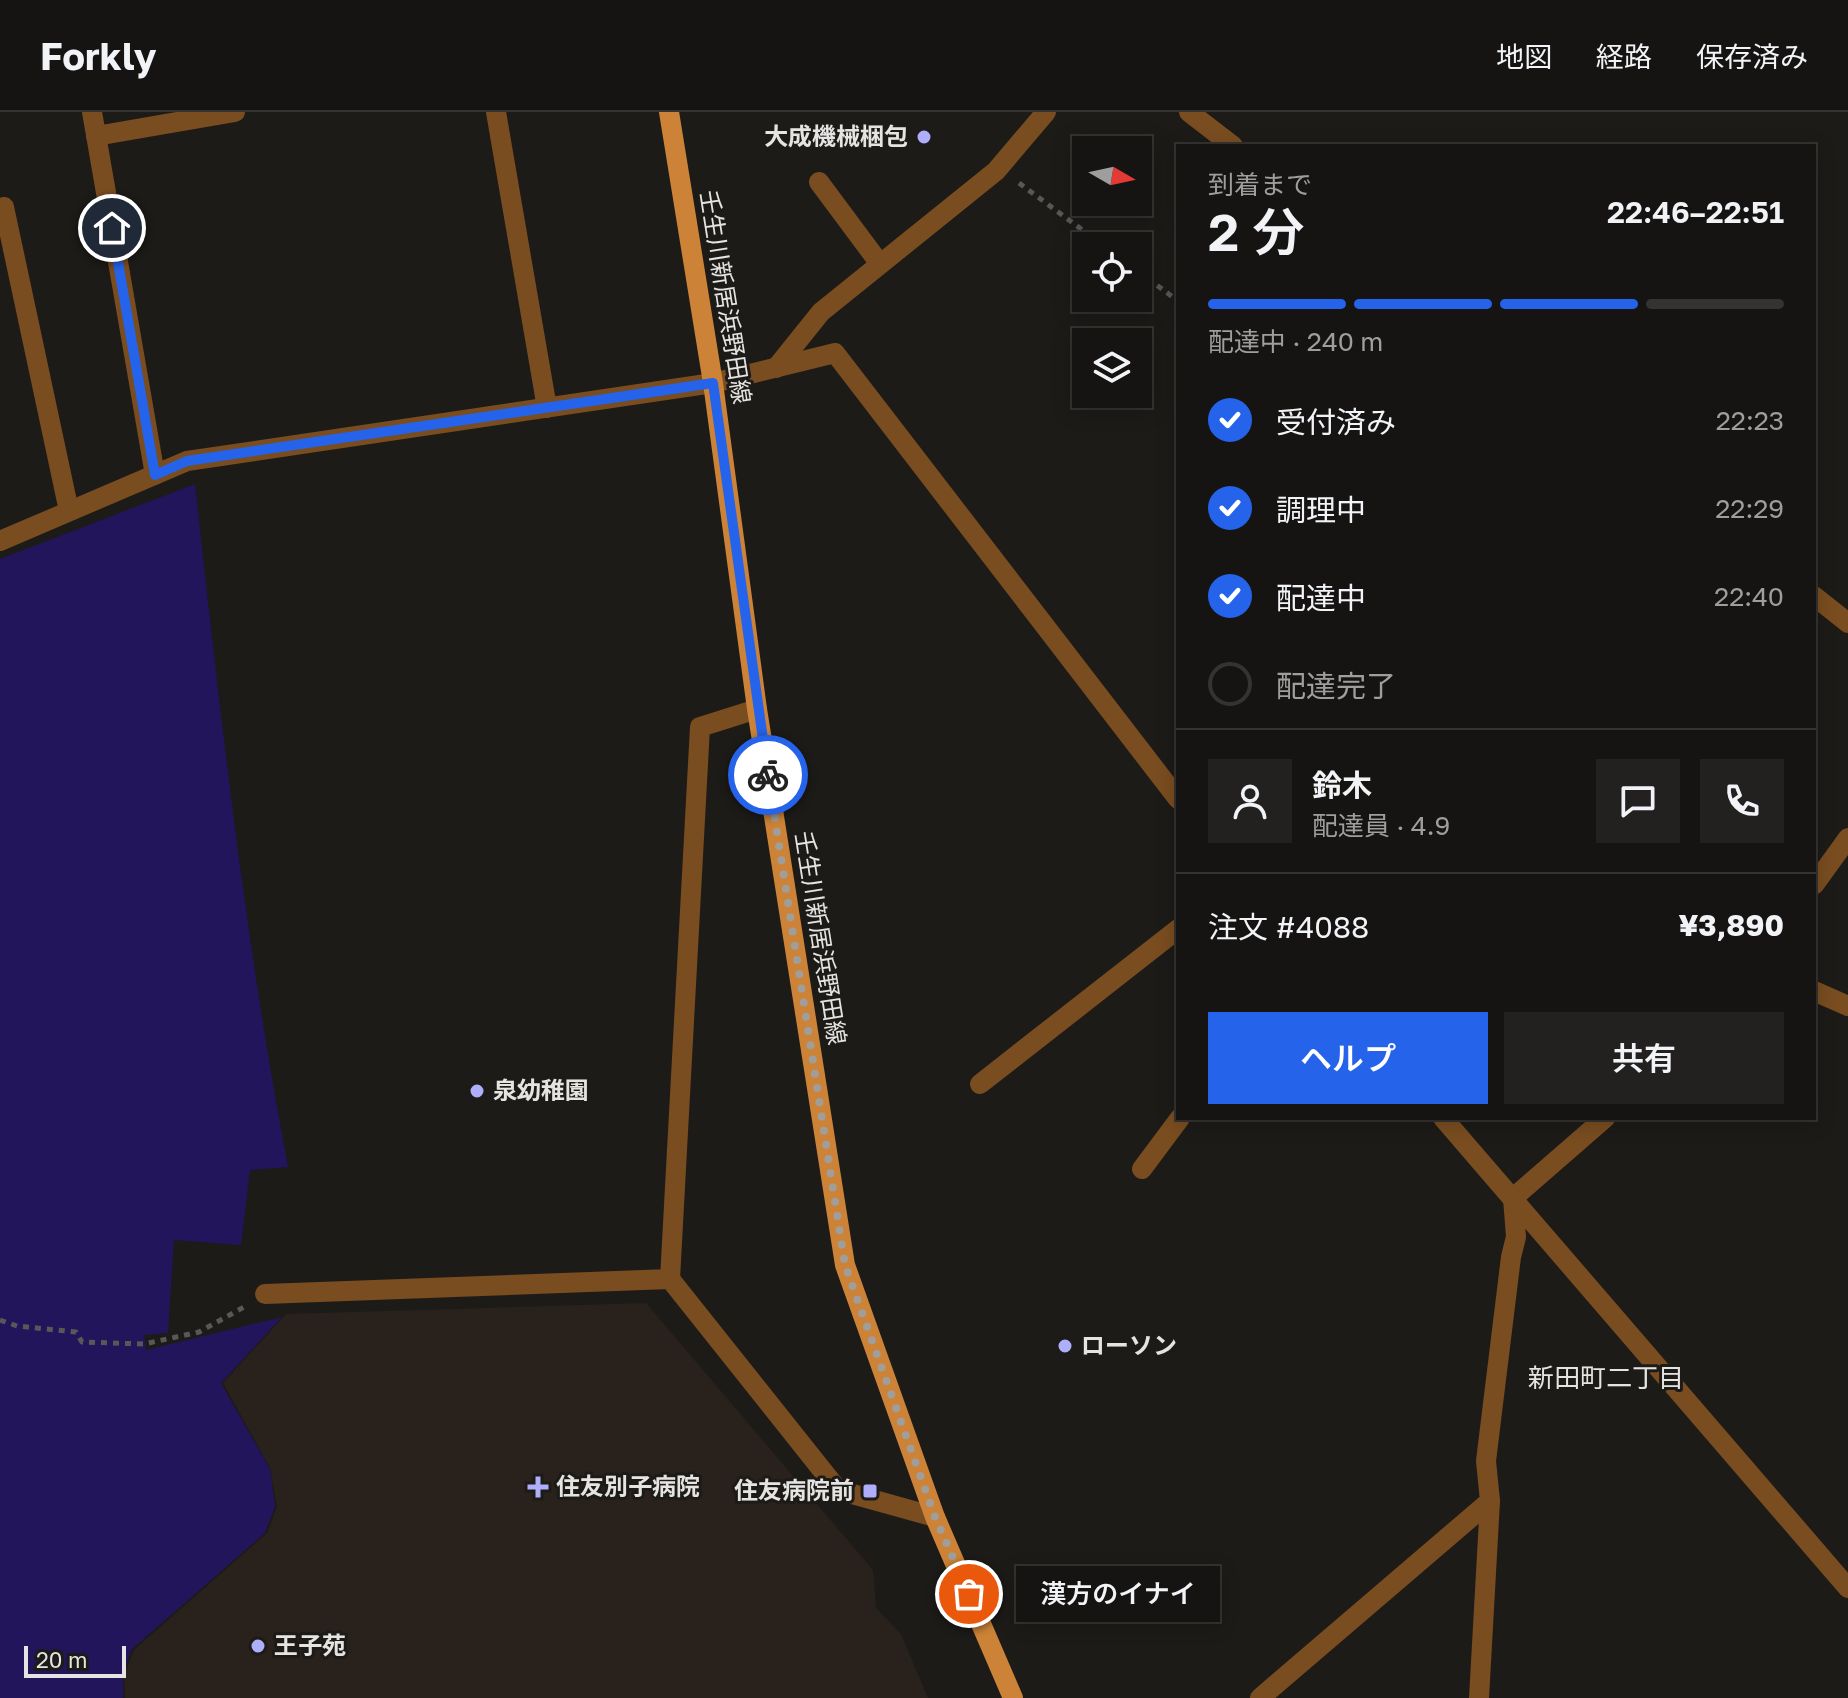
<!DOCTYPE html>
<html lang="ja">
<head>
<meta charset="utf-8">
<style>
  body { margin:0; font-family:"Golos Text","Noto Sans JP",sans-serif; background:#232120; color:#f1f3f6; height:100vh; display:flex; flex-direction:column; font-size:30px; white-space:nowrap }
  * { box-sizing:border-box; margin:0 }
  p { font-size:26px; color:#9e9e9f }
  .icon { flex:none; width:44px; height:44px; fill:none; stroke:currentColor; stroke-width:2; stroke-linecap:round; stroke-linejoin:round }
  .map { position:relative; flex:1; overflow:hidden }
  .panel { position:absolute; left:1176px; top:32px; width:640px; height:976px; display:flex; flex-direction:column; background:#161412; border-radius:0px; box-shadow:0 4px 20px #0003,0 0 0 2px #353332 }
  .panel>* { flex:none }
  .needle { width:52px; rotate:99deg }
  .buttons { position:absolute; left:1072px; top:24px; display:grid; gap:16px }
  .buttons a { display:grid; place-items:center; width:80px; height:80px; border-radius:0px; background:#161412; box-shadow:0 4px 20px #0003,0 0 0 2px #353332; font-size:40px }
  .scale { position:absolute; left:24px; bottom:20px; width:102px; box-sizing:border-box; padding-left:8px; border:4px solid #e6e4e2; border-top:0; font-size:22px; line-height:28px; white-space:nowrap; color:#e6e4e2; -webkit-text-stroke:6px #1d1b18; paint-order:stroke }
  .pin { position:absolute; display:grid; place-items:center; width:68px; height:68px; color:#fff; margin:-34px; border:4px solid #fff; border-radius:50%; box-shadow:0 2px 8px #0007 }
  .courier { position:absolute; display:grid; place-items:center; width:80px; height:80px; margin:-40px; border:6px solid #2563eb; border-radius:50%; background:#fff; color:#222; box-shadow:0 2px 10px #0007 }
  .bubble { position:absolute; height:56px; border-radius:0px; background:#161412; box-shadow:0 4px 20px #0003,0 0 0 2px #353332; font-size:26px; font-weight:600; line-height:56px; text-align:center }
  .head em { font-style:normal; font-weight:600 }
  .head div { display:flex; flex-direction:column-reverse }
  .head { display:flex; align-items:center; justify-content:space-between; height:136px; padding:0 32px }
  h1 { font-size:52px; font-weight:600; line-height:60px }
  .bar { display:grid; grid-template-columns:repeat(4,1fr); gap:12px 8px; align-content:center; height:96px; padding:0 32px }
  .bar i { height:10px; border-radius:6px; background:#353332 }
  .bar .current { background:#2563eb }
  .bar p { grid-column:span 4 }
  .line { display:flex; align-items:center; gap:20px; padding:0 32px; border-top:2px solid #353332 }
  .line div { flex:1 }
  .round { display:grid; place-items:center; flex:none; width:84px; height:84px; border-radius:0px; background:#232120 }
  ol { padding:0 32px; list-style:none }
  li { display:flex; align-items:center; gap:24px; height:88px }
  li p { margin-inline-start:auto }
  li .icon { padding:8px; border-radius:50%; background:#2563eb; color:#fff; stroke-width:4 }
  li:last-child { color:#9e9e9f }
  li i { width:44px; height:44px; border:4px solid #353332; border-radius:50% }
  .button { display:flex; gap:16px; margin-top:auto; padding:16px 32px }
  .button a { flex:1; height:92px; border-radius:0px; background:#2563eb; color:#fff; font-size:32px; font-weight:600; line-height:92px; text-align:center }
  .button a+a { background:#232120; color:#f1f3f6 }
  header { display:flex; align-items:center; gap:48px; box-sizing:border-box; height:112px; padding:0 40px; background:#161412; border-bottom:2px solid #353332 }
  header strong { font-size:38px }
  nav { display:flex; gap:44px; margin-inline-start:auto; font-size:28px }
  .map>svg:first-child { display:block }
</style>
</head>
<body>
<header>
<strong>Forkly</strong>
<nav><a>地図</a><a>経路</a><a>保存済み</a></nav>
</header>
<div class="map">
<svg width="1848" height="1586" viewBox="0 0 1848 1586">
  <rect width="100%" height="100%" fill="#1d1b18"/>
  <path fill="#29211b" d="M646,1191L873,1458L876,1496L901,1522L928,1586H125L124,1563L134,1538L267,1421L277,1395L270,1356L223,1271L286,1202Z"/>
  <path fill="#23155c" d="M195,372C220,600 245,829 288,1055L250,1058L241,1133L174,1128L168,1221L144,1223L146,1238L282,1205L221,1271L270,1357L275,1395L265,1421L131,1538L123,1564V1586H0V447Z"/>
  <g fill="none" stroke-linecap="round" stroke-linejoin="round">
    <g stroke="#5a5856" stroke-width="5" stroke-dasharray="6 6" stroke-linecap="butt">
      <path d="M1019,71L1104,134"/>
      <path d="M1138,159L1178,189"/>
      <path d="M0,1208L17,1214L76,1220L82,1230L144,1232L199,1220L244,1195"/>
    </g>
    <g stroke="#794d20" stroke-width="20">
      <path d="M92,0L155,363"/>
      <path d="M496,0L547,296"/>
      <path d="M96,24L235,0"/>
      <path d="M819,70L880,152"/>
      <path d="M0,98L4,95L69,399"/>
      <path d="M776,256L821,200L996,59L1046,0"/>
      <path d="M0,429L187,349L713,271"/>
      <path d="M1814,773L1848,726"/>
      <path d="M1814,879L1848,894"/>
      <path d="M980,972L1178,817"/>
      <path d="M1142,1057L1180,1006"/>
      <path d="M670,1167L838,1378L935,1405"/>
      <path d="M265,1182L670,1167L700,615L757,597"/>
      <path d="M1260,1586L1490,1389L1486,1349L1511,1145L1516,1125L1513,1086L1605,1006"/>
      <path d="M1479,1586L1490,1389"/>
    </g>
    <g stroke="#794d20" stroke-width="20">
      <path d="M1189,0L1233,34"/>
      <path d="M713,271L835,241L1178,687"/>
      <path d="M1814,484L1848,511"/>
      <path d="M1443,1006L1848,1476"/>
    </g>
    <path stroke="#cc8337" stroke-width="20" d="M669,0L713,271L757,597L845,1153L935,1405L1013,1586"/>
  </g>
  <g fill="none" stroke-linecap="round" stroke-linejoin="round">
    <path stroke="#a09e9b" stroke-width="8" stroke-dasharray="0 14.4" d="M768,663L845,1153L935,1405L969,1482"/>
    <path stroke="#2563eb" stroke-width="10" d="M112,116L155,363L187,349L713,271L768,663"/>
  </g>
  <g fill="#aeaefa" stroke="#1d1b18" stroke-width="3">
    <circle cx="924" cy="25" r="8"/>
    <circle cx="477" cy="979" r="8"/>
    <circle cx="1065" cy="1234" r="8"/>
    <path d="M534 1363h8v8h8v8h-8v8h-8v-8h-8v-8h8z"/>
    <rect x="862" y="1371" width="16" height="16" rx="4"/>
    <circle cx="258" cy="1534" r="8"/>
  </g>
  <g text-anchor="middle" stroke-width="6" stroke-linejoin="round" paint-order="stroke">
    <g font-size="24" font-weight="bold" fill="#e6e4e2" stroke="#1d1b18" text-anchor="start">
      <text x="908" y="33" text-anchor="end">大成機械梱包</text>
      <text x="493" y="987">泉幼稚園</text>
      <text x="1081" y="1242">ローソン</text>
      <text x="556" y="1383">住友別子病院</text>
      <text x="854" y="1387" text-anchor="end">住友病院前</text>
      <text x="274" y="1542">王子苑</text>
    </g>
    <g font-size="24" fill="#e6e4e2" stroke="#1d1b18">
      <text transform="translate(725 185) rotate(81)" y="8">壬生川新居浜野田線</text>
      <text transform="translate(820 826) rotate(81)" y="8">壬生川新居浜野田線</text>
    </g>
    <g font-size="26" fill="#e6e4e2" stroke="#1d1b18">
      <text x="1606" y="1275">新田町二丁目</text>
    </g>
  </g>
</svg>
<div class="buttons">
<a><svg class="needle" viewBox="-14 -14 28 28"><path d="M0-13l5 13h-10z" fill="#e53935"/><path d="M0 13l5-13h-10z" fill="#9e9e9f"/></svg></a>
<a><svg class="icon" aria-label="locate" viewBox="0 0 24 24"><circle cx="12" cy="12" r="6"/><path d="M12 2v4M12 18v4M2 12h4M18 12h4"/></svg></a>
<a><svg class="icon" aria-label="layers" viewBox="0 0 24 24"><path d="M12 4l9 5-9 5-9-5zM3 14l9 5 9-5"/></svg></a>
</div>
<div class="scale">20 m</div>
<div class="pin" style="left:969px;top:1482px;background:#ea580c"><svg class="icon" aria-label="bag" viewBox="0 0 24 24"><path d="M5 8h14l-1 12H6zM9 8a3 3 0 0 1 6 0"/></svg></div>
<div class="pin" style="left:112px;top:116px;background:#1f2937"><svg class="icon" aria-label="home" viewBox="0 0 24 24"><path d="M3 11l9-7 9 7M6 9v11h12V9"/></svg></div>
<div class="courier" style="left:768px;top:663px"><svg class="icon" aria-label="bike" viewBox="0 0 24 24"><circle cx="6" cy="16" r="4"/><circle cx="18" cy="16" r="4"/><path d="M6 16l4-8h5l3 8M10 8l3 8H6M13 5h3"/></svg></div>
<div class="bubble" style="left:1016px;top:1454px;width:204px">漢方のイナイ</div>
<section class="panel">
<div class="head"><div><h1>2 分</h1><p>到着まで</p></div><em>22:46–22:51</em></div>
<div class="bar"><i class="current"></i><i class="current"></i><i class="current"></i><i></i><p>配達中 · 240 m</p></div>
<ol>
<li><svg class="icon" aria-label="check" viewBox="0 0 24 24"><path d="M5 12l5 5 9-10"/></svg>受付済み<p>22:23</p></li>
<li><svg class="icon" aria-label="check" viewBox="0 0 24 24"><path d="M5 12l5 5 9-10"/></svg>調理中<p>22:29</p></li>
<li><svg class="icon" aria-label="check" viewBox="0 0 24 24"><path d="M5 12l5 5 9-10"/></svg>配達中<p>22:40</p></li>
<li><i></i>配達完了</li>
</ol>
<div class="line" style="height:144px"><a class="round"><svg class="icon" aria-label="person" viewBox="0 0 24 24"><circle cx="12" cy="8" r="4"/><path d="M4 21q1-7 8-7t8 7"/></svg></a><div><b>鈴木</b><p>配達員 · 4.9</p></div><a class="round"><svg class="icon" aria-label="chat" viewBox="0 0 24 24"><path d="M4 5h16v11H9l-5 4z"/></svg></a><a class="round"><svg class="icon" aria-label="phone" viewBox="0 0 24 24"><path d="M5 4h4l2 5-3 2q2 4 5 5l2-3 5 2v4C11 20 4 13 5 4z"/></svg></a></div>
<div class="line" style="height:104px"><div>注文 #4088</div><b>¥3,890</b></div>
<div class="button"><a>ヘルプ</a><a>共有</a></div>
</section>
</div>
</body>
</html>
